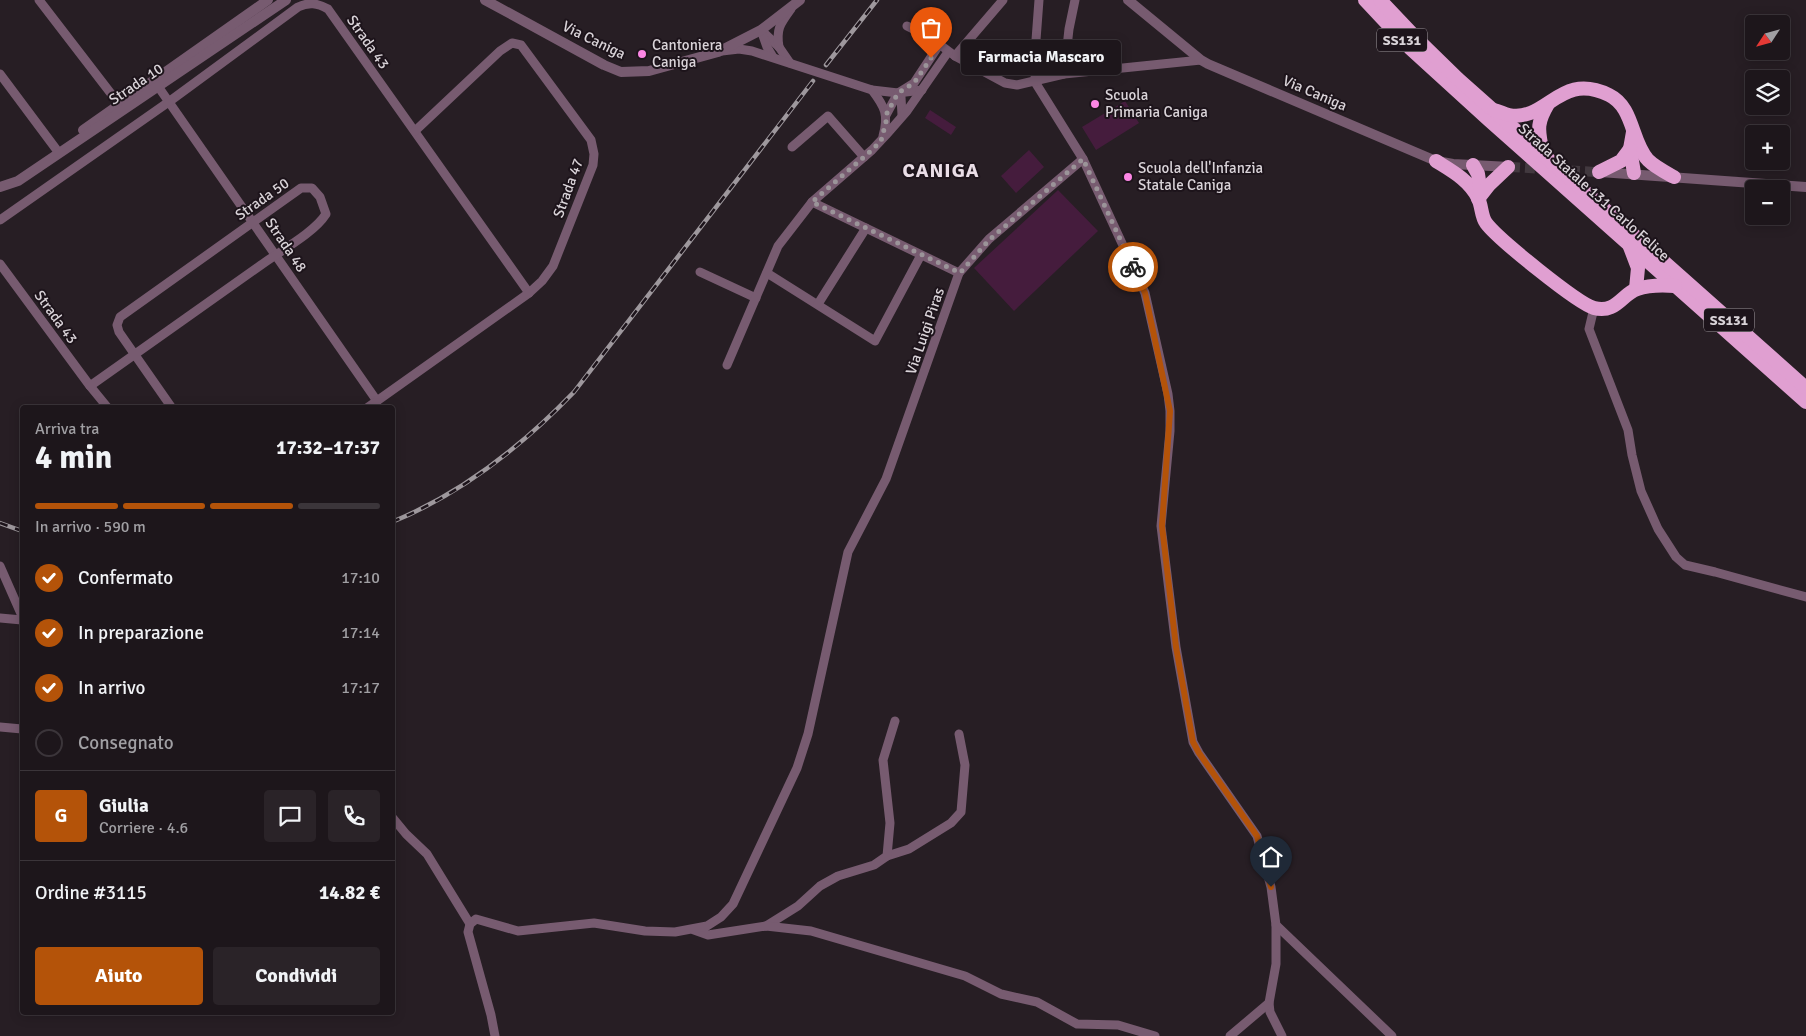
<!DOCTYPE html>
<html lang="it">
<head>
<meta charset="utf-8">
<style>
  body { margin:0; font-family:Signika,sans-serif; background:#2a2328; color:#f1f3f6; height:100vh; display:flex; flex-direction:column; font-size:19px; white-space:nowrap }
  * { box-sizing:border-box; margin:0 }
  p { font-size:16px; color:#a09fa3 }
  .icon { flex:none; width:28px; height:28px; fill:none; stroke:currentColor; stroke-width:2; stroke-linecap:round; stroke-linejoin:round }
  .map { position:relative; flex:1; overflow:hidden }
  .side { position:absolute; left:20px; top:405px; width:375px; height:610px; display:flex; flex-direction:column; background:#1d161b; border-radius:5px; box-shadow:0 2px 12px #0003,0 0 0 1px #3b353a }
  .side>* { flex:none }
  .needle { width:32px; rotate:234deg }
  .fabs { position:absolute; left:1745px; top:15px; display:grid; gap:10px }
  .fabs a { display:grid; place-items:center; width:45px; height:45px; border-radius:5px; background:#1d161b; box-shadow:0 2px 12px #0003,0 0 0 1px #3b353a; font-size:25px }
  .pin { position:absolute; display:grid; place-items:center; width:42px; height:42px; color:#fff; margin:-51px -21px; border-radius:50% 50% 50% 0; rotate:-45deg; box-shadow:0 0 5px #0007 }
  .pin .icon { rotate:45deg }
  .courier { position:absolute; display:grid; place-items:center; width:50px; height:50px; margin:-25px; border:4px solid #b45309; border-radius:50%; background:#fff; color:#222; box-shadow:0 1px 6px #0007 }
  .bubble { position:absolute; height:35px; border-radius:5px; background:#1d161b; box-shadow:0 2px 12px #0003,0 0 0 1px #3b353a; font-size:16px; font-weight:700; line-height:35px; text-align:center }
  .head em { font-style:normal; font-weight:700 }
  .head div { display:flex; flex-direction:column-reverse }
  .head { display:flex; align-items:center; justify-content:space-between; height:85px; padding:0 15px }
  h1 { font-size:32px; font-weight:700; line-height:38px }
  .bar { display:grid; grid-template-columns:repeat(4,1fr); gap:8px 5px; align-content:center; height:60px; padding:0 15px }
  .bar i { height:6px; border-radius:4px; background:#3b353a }
  .bar .selected { background:#b45309 }
  .bar p { grid-column:span 4 }
  .line { display:flex; align-items:center; gap:12px; padding:0 15px; border-top:1px solid #3b353a }
  .line div { flex:1 }
  .round { display:grid; place-items:center; flex:none; width:52px; height:52px; border-radius:5px; background:#2a2328 }
  ol { padding:0 15px; list-style:none }
  li { display:flex; align-items:center; gap:15px; height:55px }
  li p { margin-inline-start:auto }
  li .icon { padding:5px; border-radius:50%; background:#b45309; color:#fff; stroke-width:4 }
  li:last-child { color:#a09fa3 }
  li i { width:28px; height:28px; border:2px solid #3b353a; border-radius:50% }
  .cta { display:flex; gap:10px; margin-top:auto; padding:10px 15px }
  .cta a { flex:1; height:58px; border-radius:5px; background:#b45309; color:#fff; font-size:20px; font-weight:700; line-height:58px; text-align:center }
  .cta a+a { background:#2a2328; color:#f1f3f6 }
  .map>svg:first-child { display:block }
</style>
</head>
<body>
<div class="map">
<svg width="1806" height="1036" viewBox="0 0 1806 1036">
  <rect width="100%" height="100%" fill="#271e24"/>
  <g fill="#451c3d">
    <path d="M1125,101L1139,123L1096,150L1082,127Z"/>
    <path d="M930,110L956,127L951,135L925,118Z"/>
    <path d="M1029,150L1044,167L1016,193L1001,176Z"/>
    <path d="M1058,190L1098,231L1014,311L974,268Z"/>
  </g>
  <g fill="none" stroke-linecap="round" stroke-linejoin="round">
    <path stroke="#42393f" stroke-width="10" stroke-dasharray="10 5" stroke-linecap="butt" d="M1510,167L1596,172"/>
    <g stroke="#775b70" stroke-width="9">
      <path d="M39,0L119,104"/>
      <path d="M1039,0L1036,40L1035,82L1083,159L1145,293L1168,394L1170,411V431L1161,526L1176,647L1193,742L1199,753L1257,836L1271,887L1276,925L1392,1036"/>
      <path d="M907,26L931,38L955,56L1005,83L1017,85L1064,74L1201,60"/>
      <path d="M761,30L779,47L790,63"/>
      <path d="M761,30L767,47L773,57"/>
      <path d="M779,47C776,29 780,24 791,9"/>
      <path d="M722,51L739,49L752,51L872,90L898,93L922,90"/>
      <path d="M955,56L1003,0"/>
      <path d="M0,74L56,149"/>
      <path d="M1064,74L1069,29L1075,0"/>
      <path d="M155,82L377,401"/>
      <path d="M872,90C885,107 889,115 883,136"/>
      <path d="M898,93L901,97L902,115"/>
      <path d="M886,115L898,93L914,83L939,45"/>
      <path d="M792,147L828,116L864,157"/>
      <path d="M812,202L959,273"/>
      <path d="M0,220L170,101L298,7C309,2 317,3 328,9L529,293"/>
      <path d="M0,264L90,386L108,408"/>
      <path d="M700,272L756,298"/>
      <path d="M767,273L875,341L921,255"/>
      <path d="M818,304L866,228"/>
      <path d="M1594,308L1589,329L1628,430L1632,455L1641,491L1658,529L1676,557L1685,565L1715,572L1806,597"/>
      <path d="M727,365L778,246L812,202L872,150L886,135L907,111L948,52"/>
      <path d="M90,386C147,346 204,305 261,265C280,251 314,233 326,214L320,197L312,188H301L120,317L117,325L119,332L172,408"/>
      <path d="M367,408L529,293L542,281L553,266L593,165L594,154L591,140L521,45L512,43L500,51L415,131"/>
      <path d="M0,566L22,616"/>
      <path d="M0,618L22,620"/>
      <path d="M0,727L22,729"/>
      <path d="M392,817L406,834L427,854L470,924"/>
      <path d="M887,856L909,849L951,823L961,812L965,765L959,734"/>
      <path d="M1276,925V964L1269,1003L1270,1012L1282,1036"/>
      <path d="M766,926L798,906L820,886L838,876L874,865L887,856L890,823L883,760L895,721"/>
      <path d="M694,930L708,935L766,926L811,931L965,976L1001,994L1037,1002L1077,1024L1118,1025L1155,1036"/>
      <path d="M495,1036L491,1015L468,932L470,924L476,919L518,931L594,923L645,931L675,932L707,926L721,917L733,904L797,768L808,734L848,552L886,479L959,273L989,239L1083,159"/>
      <path d="M1230,1036L1269,1003"/>
    </g>
    <g stroke="#775b70" stroke-width="10">
      <path d="M485,0L604,65L621,72L649,71L718,52L761,30L800,0"/>
      <path d="M1128,0L1201,60L1208,64L1436,161L1453,164L1510,167"/>
      <path d="M83,130L268,0"/>
      <path d="M1600,172L1806,187"/>
      <path d="M0,187L18,181L286,0"/>
    </g>
    <g stroke="#e09fd1" stroke-width="14">
      <path d="M1365,0L1410,48L1489,120L1806,402"/>
      <path d="M1380,0L1418,40L1458,79L1806,388"/>
      <path d="M1494,110C1499,111 1504,114 1509,115C1548,122 1559,71 1609,95C1634,107 1631,142 1648,160C1655,167 1665,172 1674,177"/>
      <path d="M1633,132L1630,149L1634,173"/>
      <path d="M1543,155C1539,131 1535,126 1548,104"/>
      <path d="M1436,161C1452,171 1469,180 1478,198C1482,206 1481,216 1486,223C1498,239 1577,303 1594,308C1616,314 1622,294 1637,289C1649,285 1663,285 1675,286"/>
      <path d="M1473,165L1478,174L1481,193"/>
      <path d="M1599,172L1621,161L1630,149"/>
      <path d="M1478,199L1489,185L1508,167"/>
      <path d="M1630,247L1638,268L1636,289"/>
    </g>
    <g stroke="#9e989d" stroke-width="4.5">
      <g id="rail">
        <path d="M826,65L877,0"/>
        <path d="M392,522C463,493 522,446 574,392L813,81"/>
        <path d="M0,523L22,531"/>
      </g>
    </g>
    <use href="#rail" stroke="#1d141b" stroke-width="2.5" stroke-dasharray="8" stroke-linecap="butt"/>
  </g>
  <g fill="none" stroke-linecap="round" stroke-linejoin="round">
    <path stroke="#9b9499" stroke-width="5" stroke-dasharray="0 9" d="M931,58L914,83L898,93L886,115V122L881,141L872,150L812,202L960,273L989,240L1083,159L1133,267"/>
    <path stroke="#b45309" stroke-width="6" d="M1133,267L1145,293L1170,411L1162,526L1176,647L1193,742L1199,753L1257,836L1271,887"/>
  </g>
  <g fill="#fc86e4" stroke="#1d141b" stroke-width="2">
    <circle cx="642" cy="54" r="5"/>
    <circle cx="1095" cy="104" r="5"/>
    <circle cx="1128" cy="177" r="5"/>
  </g>
  <g text-anchor="middle" stroke-width="4" stroke-linejoin="round" paint-order="stroke">
    <g fill="#1d141b" stroke="#a19a9f" stroke-width="1">
      <rect x="1377" y="28.5" width="50" height="23" rx="4"/>
      <rect x="1704" y="308.5" width="50" height="23" rx="4"/>
    </g>
    <g font-size="14" font-weight="bold" fill="#d9d3d8">
      <text x="1402" y="45">SS131</text>
      <text x="1729" y="325">SS131</text>
    </g>
    <g font-size="15" fill="#d9d3d8" stroke="#1d141b">
      <text transform="translate(594 40) rotate(26)" y="5">Via Caniga</text>
      <text transform="translate(368 42) rotate(55)" y="5">Strada 43</text>
      <text transform="translate(136 84) rotate(-34)" y="5">Strada 10</text>
      <text transform="translate(1315 93) rotate(23)" y="5">Via Caniga</text>
      <text transform="translate(568 188) rotate(-70)" y="5">Strada 47</text>
      <text transform="translate(1594 192) rotate(42)" y="5">Strada Statale 131 Carlo Felice</text>
      <text transform="translate(262 199) rotate(-35)" y="5">Strada 50</text>
      <text transform="translate(286 245) rotate(56)" y="5">Strada 48</text>
      <text transform="translate(56 317) rotate(54)" y="5">Strada 43</text>
      <text transform="translate(925 331) rotate(-71)" y="5">Via Luigi Piras</text>
    </g>
    <g font-size="15" fill="#d9d3d8" stroke="#1d141b" text-anchor="start">
      <text x="652" y="50">Cantoniera<tspan x="652" dy="17">Caniga</tspan></text>
      <text x="1105" y="100">Scuola<tspan x="1105" dy="17">Primaria Caniga</tspan></text>
      <text x="1138" y="173">Scuola dell'Infanzia<tspan x="1138" dy="17">Statale Caniga</tspan></text>
    </g>
    <g font-size="20" font-weight="bold" letter-spacing="1" fill="#eadee7" stroke="#1d141b">
      <text x="941" y="177">CANIGA</text>
    </g>
  </g>
</svg>
<div class="fabs">
<a><svg class="needle" viewBox="-14 -14 28 28"><path d="M0-13l5 13h-10z" fill="#e53935"/><path d="M0 13l5-13h-10z" fill="#a09fa3"/></svg></a>
<a><svg class="icon" aria-label="layers" viewBox="0 0 24 24"><path d="M12 4l9 5-9 5-9-5zM3 14l9 5 9-5"/></svg></a>
<a>+</a>
<a>−</a>
</div>
<div class="pin" style="left:931px;top:58px;background:#ea580c"><svg class="icon" aria-label="bag" viewBox="0 0 24 24"><path d="M5 8h14l-1 12H6zM9 8a3 3 0 0 1 6 0"/></svg></div>
<div class="pin" style="left:1271px;top:887px;background:#1f2937"><svg class="icon" aria-label="home" viewBox="0 0 24 24"><path d="M3 11l9-7 9 7M6 9v11h12V9"/></svg></div>
<div class="courier" style="left:1133px;top:267px"><svg class="icon" aria-label="bike" viewBox="0 0 24 24"><circle cx="6" cy="16" r="4"/><circle cx="18" cy="16" r="4"/><path d="M6 16l4-8h5l3 8M10 8l3 8H6M13 5h3"/></svg></div>
<div class="bubble" style="left:961px;top:40px;width:160px">Farmacia Mascaro</div>
<section class="side">
<div class="head"><div><h1>4 min</h1><p>Arriva tra</p></div><em>17:32–17:37</em></div>
<div class="bar"><i class="selected"></i><i class="selected"></i><i class="selected"></i><i></i><p>In arrivo · 590 m</p></div>
<ol>
<li><svg class="icon" aria-label="check" viewBox="0 0 24 24"><path d="M5 12l5 5 9-10"/></svg>Confermato<p>17:10</p></li>
<li><svg class="icon" aria-label="check" viewBox="0 0 24 24"><path d="M5 12l5 5 9-10"/></svg>In preparazione<p>17:14</p></li>
<li><svg class="icon" aria-label="check" viewBox="0 0 24 24"><path d="M5 12l5 5 9-10"/></svg>In arrivo<p>17:17</p></li>
<li><i></i>Consegnato</li>
</ol>
<div class="line" style="height:90px"><b class="round" style="background:#b45309;color:#fff">G</b><div><b>Giulia</b><p>Corriere · 4.6</p></div><a class="round"><svg class="icon" aria-label="chat" viewBox="0 0 24 24"><path d="M4 5h16v11H9l-5 4z"/></svg></a><a class="round"><svg class="icon" aria-label="phone" viewBox="0 0 24 24"><path d="M5 4h4l2 5-3 2q2 4 5 5l2-3 5 2v4C11 20 4 13 5 4z"/></svg></a></div>
<div class="line" style="height:65px"><div>Ordine #3115</div><b>14.82 €</b></div>
<div class="cta"><a>Aiuto</a><a>Condividi</a></div>
</section>
</div>
</body>
</html>
